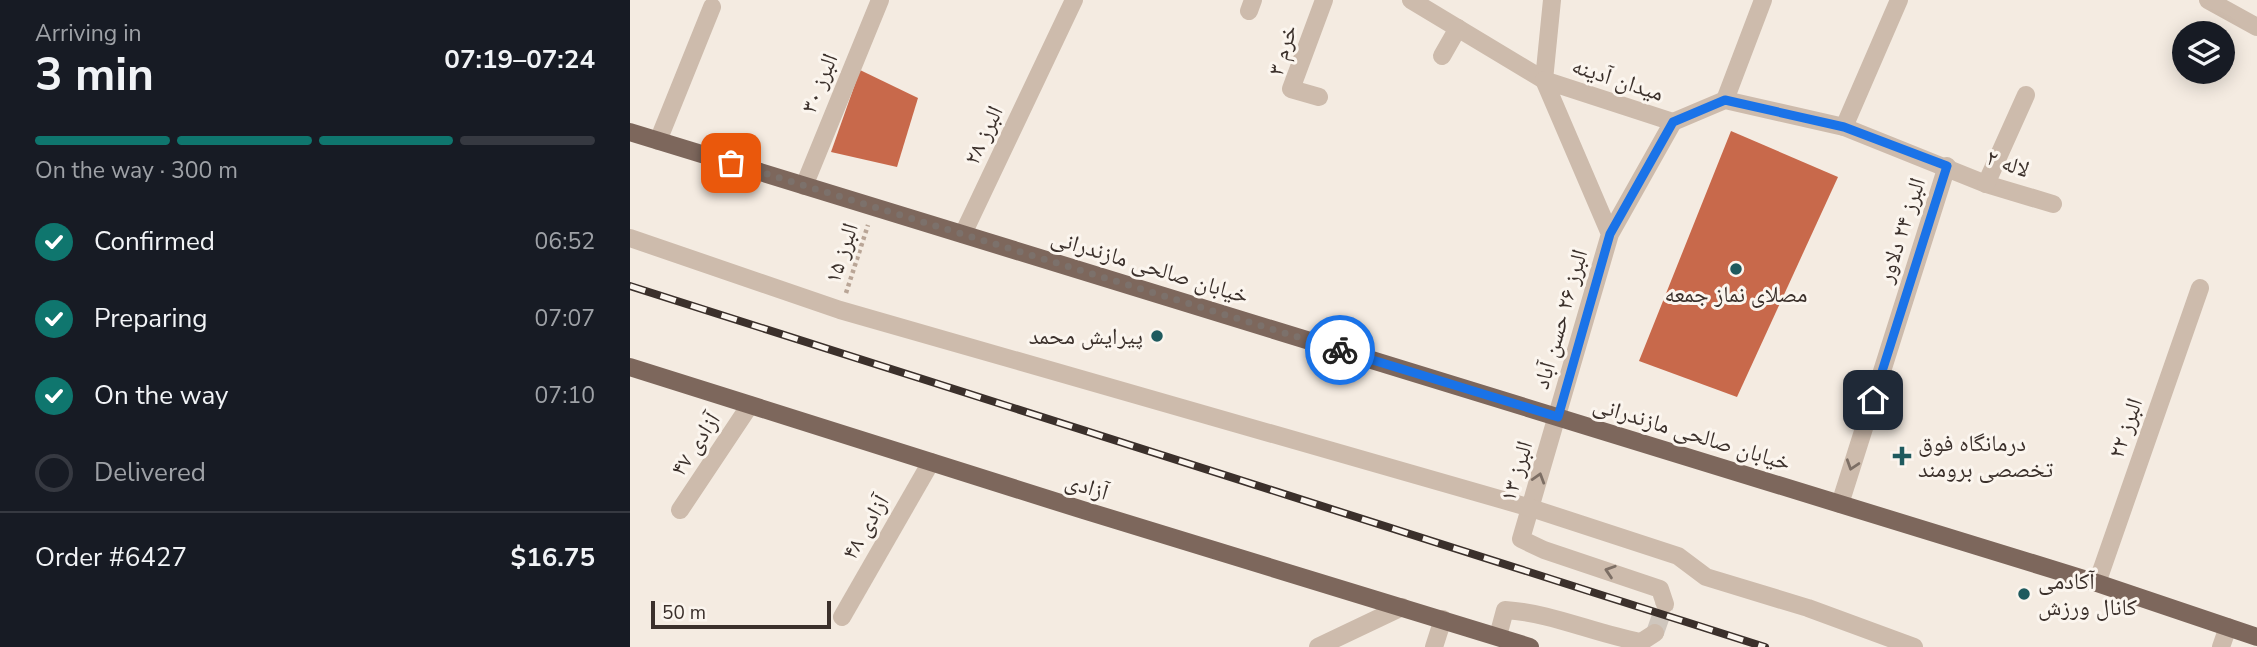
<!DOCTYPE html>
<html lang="en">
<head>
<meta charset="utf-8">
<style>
  body { margin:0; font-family:"Nunito Sans","Noto Naskh Arabic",sans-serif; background:#20242c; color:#f1f3f6; height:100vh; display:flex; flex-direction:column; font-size:26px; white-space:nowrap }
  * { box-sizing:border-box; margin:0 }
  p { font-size:23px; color:#9ea1a6 }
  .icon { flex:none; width:38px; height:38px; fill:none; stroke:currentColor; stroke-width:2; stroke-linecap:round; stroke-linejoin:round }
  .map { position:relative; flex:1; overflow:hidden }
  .sheet { display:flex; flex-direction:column; background:#171b24; width:630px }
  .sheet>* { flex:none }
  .buttons { position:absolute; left:1542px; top:21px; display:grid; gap:14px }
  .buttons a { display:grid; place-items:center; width:63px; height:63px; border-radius:50%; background:#171b24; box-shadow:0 4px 18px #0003; font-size:35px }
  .scale { position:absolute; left:21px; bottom:18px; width:180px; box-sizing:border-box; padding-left:7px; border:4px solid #3b302b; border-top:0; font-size:19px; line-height:24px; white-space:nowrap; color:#3b302b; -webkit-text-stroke:5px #fbf5ee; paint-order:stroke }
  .pin { position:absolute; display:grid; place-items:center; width:60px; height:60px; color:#fff; margin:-30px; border-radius:14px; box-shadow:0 4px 10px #0006 }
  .courier { position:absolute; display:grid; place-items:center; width:70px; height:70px; margin:-35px; border:5px solid #1a73e8; border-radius:50%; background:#fff; color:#222; box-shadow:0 2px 9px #0007 }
  .overview em { font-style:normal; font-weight:700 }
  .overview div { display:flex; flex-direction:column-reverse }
  .overview { display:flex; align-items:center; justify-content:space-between; height:119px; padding:0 35px }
  h1 { font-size:46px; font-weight:700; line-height:52px }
  .bar { display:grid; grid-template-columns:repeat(4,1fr); gap:10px 7px; align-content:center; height:84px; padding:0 35px }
  .bar i { height:9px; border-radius:5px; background:#363941 }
  .bar .current { background:#0f766e }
  .bar p { grid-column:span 4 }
  .line { display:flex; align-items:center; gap:18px; padding:0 35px; border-top:2px solid #363941 }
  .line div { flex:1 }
  ol { padding:0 35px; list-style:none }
  li { display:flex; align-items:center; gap:21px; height:77px }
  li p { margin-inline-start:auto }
  li .icon { padding:7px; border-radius:50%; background:#0f766e; color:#fff; stroke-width:4 }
  li:last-child { color:#9ea1a6 }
  li i { width:38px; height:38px; border:4px solid #363941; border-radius:50% }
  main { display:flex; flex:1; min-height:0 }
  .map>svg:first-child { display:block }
</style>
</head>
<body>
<main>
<section class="sheet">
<div class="overview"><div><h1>3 min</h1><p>Arriving in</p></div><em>07:19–07:24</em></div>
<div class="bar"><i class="current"></i><i class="current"></i><i class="current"></i><i></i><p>On the way · 300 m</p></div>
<ol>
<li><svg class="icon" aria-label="check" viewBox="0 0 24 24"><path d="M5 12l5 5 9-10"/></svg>Confirmed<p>06:52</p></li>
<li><svg class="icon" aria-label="check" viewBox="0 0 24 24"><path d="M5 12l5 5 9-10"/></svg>Preparing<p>07:07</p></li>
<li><svg class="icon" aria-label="check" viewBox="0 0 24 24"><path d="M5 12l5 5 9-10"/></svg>On the way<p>07:10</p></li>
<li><i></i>Delivered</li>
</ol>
<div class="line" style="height:91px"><div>Order #6427</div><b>$16.75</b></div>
</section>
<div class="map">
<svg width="1627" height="647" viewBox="0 0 1627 647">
  <rect width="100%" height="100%" fill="#f4ebe1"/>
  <g fill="#c8694b">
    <path d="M230,70L288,98L267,167L201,152Z"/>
    <path d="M1101,131L1208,177L1107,397L1009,361Z"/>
  </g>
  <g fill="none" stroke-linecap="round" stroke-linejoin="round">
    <path stroke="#cfc6bd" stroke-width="18" stroke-dasharray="18 9" stroke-linecap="butt" d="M1025,633L1035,604"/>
    <path stroke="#b9a596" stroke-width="4.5" stroke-dasharray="3.5 3.5" stroke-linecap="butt" d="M216,293L238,225"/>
    <g stroke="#cdbbac" stroke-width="18">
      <path d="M781,0L914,80L922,0"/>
      <path d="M1578,0L1627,27"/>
      <path d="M619,11L623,0"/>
      <path d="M812,56L828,28"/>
      <path d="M689,97L661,89L694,0"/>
      <path d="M1095,100L1133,0"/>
      <path d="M1043,122L1095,100L1214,127L1356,184L1423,204"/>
      <path d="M1214,127L1269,0"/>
      <path d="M28,141L82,7"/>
      <path d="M1356,184L1396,95"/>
      <path d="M174,186L250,0"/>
      <path d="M333,234L444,0"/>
      <path d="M980,234L914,80L1043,122L980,234L891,539L914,550L1030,589L1035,604"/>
      <path d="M0,238L210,310L901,508L1048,556L1076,577L1178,608L1284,647"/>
      <path d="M1210,504L1317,166"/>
      <path d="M50,510L120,405"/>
      <path d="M1467,583L1570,288"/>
      <path d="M212,617L301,462"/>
      <path d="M868,636L875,610C923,613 965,634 1011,642L1025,633"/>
      <path d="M688,647L772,607"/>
      <path d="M804,647L813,619"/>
      <path d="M1591,647L1598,627"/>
    </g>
    <g stroke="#7d675c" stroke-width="18">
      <path d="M0,132L1467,583L1627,637"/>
      <path d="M0,367L453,510L900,647"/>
    </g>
    <g stroke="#3b302b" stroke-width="8">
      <path id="rail" d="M0,286L1135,647"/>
    </g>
    <use href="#rail" stroke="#fbf5ee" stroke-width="5" stroke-dasharray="16" stroke-linecap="butt"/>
  </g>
  <defs><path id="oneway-chevron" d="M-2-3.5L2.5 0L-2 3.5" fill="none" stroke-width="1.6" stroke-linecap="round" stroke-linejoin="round" transform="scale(1.75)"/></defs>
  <g stroke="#7d6f65">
    <use href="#oneway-chevron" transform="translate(1222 465) rotate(108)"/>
    <use href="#oneway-chevron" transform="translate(909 478) rotate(-73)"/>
    <use href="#oneway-chevron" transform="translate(980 571) rotate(-162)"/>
  </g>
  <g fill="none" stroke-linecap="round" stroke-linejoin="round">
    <path stroke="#7c716b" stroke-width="7" stroke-dasharray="0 12.6" d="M101,163L710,350"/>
    <path stroke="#1a73e8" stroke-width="9" d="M710,350L928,417L980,234L1043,122L1095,100L1214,127L1317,166L1243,400"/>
  </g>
  <g fill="#1f5a5e" stroke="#fbf5ee" stroke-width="2.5">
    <circle cx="1106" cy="269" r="7"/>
    <circle cx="527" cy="336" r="7"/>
    <path d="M1268.5 445.5h7v7h7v7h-7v7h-7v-7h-7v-7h7z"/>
    <circle cx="1394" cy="594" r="7"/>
  </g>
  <g text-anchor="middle" stroke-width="6" stroke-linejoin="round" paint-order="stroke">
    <g font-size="23" fill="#3b302b" stroke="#fbf5ee">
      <text transform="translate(652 50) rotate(-73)" y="8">خرم ۳</text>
      <text transform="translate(988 79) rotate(18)" y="8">میدان آدینه</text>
      <text transform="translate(189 83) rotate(-68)" y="8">البرز ۳۰</text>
      <text transform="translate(353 135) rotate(-65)" y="8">البرز ۲۸</text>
      <text transform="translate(1378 163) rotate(19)" y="8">لاله ۲</text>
      <text transform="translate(1271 230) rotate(-72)" y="8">البرز ۲۴ دلاور</text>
      <text transform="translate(211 253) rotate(-72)" y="8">البرز ۱۵</text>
      <text transform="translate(520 266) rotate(17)" y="8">خیابان صالحی مازندرانی</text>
      <text transform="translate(930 319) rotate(-74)" y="8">البرز ۲۶ حسن آباد</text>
      <text transform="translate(1495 428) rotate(-71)" y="8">البرز ۲۲</text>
      <text transform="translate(1062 433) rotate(17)" y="8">خیابان صالحی مازندرانی</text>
      <text transform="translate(65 444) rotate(-57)" y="8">آزادی ۴۷</text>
      <text transform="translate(886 471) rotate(-73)" y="8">البرز ۱۳</text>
      <text transform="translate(457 486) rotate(17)" y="8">آزادی</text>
      <text transform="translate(235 527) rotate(-60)" y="8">آزادی ۴۸</text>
    </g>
    <g font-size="23" fill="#3b302b" stroke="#fbf5ee" text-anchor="start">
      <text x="1106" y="302" text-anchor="middle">مصلای نماز جمعه</text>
      <text x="513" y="344" text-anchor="end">پیرایش محمد</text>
      <text x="1288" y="451">درمانگاه فوق<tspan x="1288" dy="26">تخصصی برومند</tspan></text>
      <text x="1408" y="589">آکادمی<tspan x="1408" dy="26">کانال ورزش</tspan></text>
    </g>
  </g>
</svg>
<div class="buttons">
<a><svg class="icon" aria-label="layers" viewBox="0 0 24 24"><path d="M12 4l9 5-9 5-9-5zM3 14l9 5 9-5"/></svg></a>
</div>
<div class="scale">50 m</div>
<div class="pin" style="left:101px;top:163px;background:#ea580c"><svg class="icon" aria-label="bag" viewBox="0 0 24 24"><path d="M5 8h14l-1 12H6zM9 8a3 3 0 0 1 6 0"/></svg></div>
<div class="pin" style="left:1243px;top:400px;background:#1f2937"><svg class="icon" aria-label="home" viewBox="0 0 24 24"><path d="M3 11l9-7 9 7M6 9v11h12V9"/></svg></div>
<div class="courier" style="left:710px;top:350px"><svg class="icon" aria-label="bike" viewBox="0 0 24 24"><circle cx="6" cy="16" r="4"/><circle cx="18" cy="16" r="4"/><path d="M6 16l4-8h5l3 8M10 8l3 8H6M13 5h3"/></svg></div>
</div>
</main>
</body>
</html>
